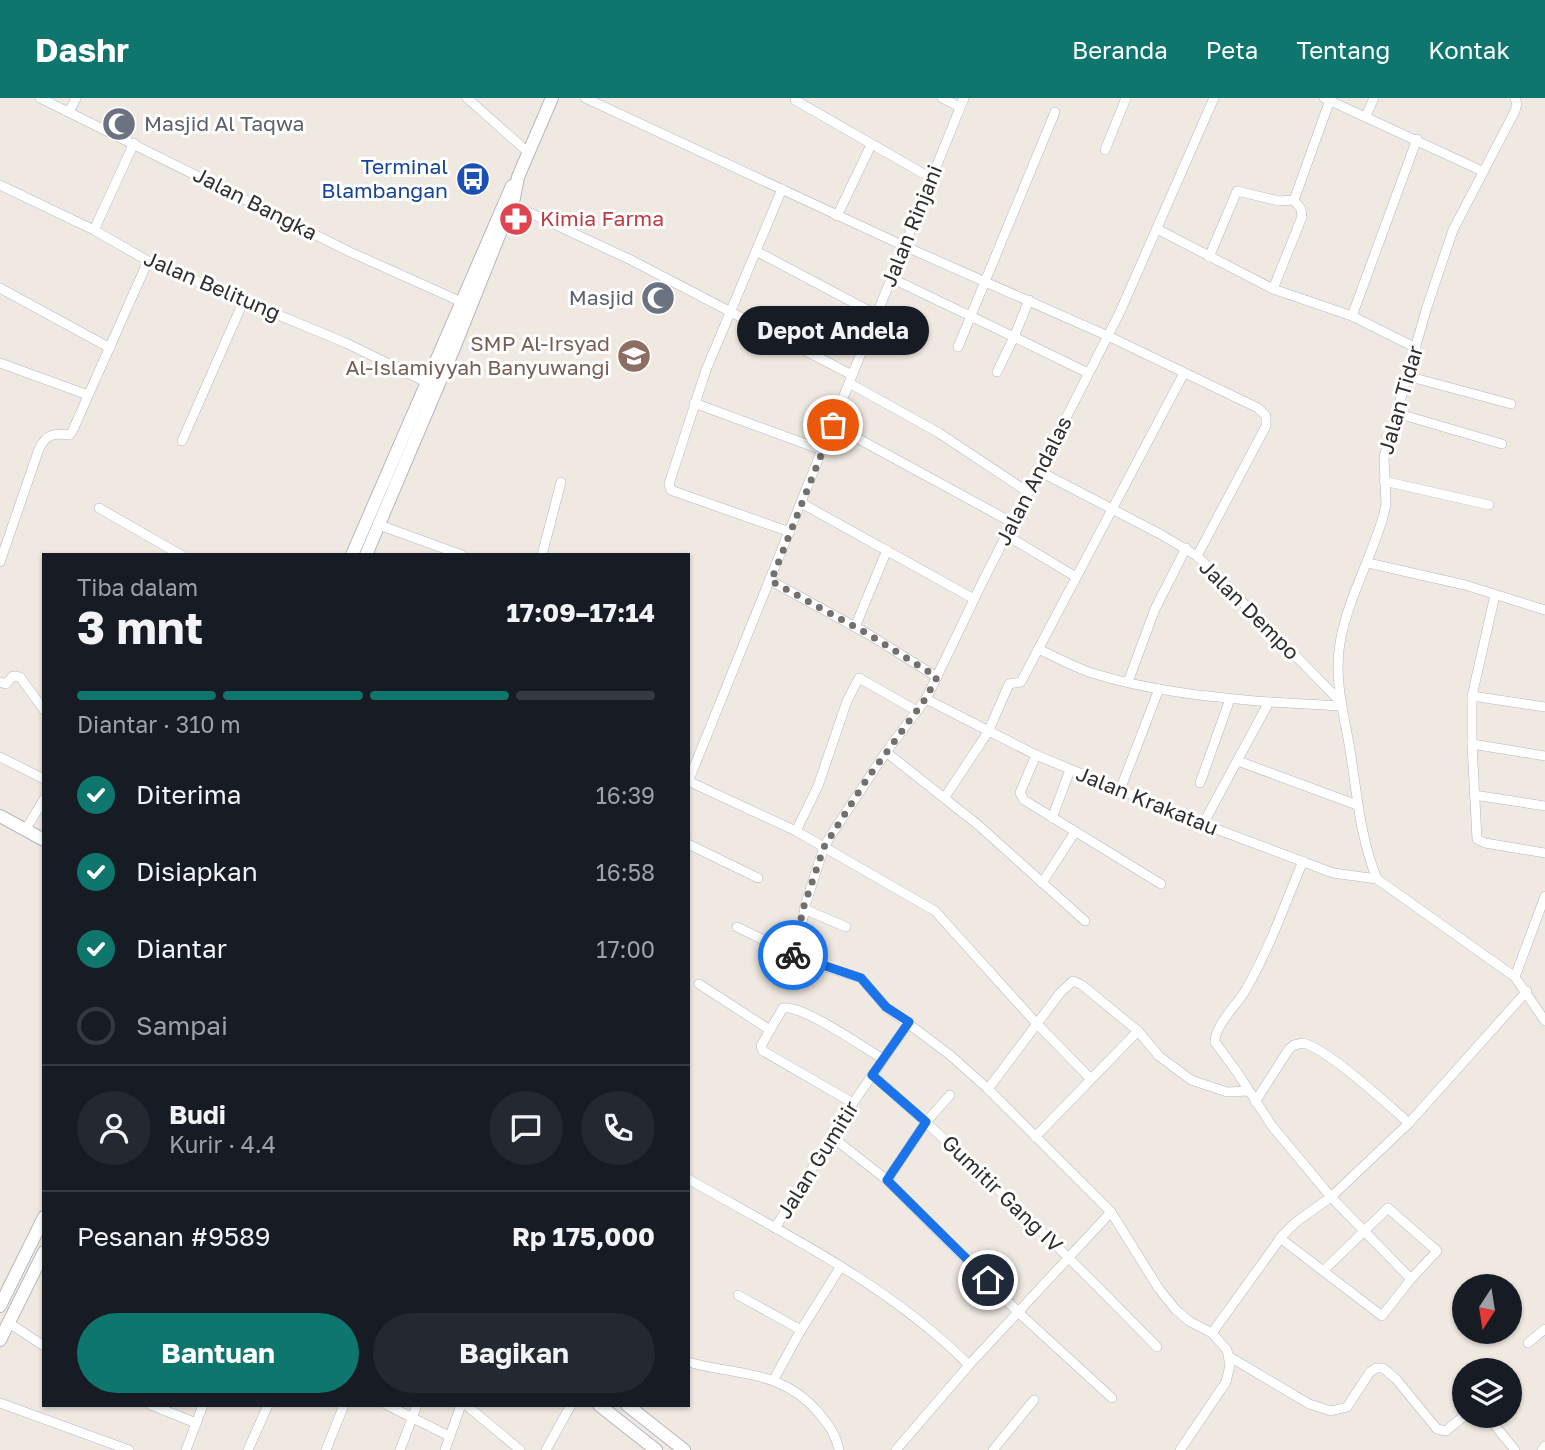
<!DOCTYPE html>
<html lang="id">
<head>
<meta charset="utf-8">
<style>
  body { margin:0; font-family:"Golos Text",sans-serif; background:#242831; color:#f1f3f6; height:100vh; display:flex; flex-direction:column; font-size:26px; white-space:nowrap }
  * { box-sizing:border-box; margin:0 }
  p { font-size:23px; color:#9ea1a6 }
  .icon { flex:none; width:38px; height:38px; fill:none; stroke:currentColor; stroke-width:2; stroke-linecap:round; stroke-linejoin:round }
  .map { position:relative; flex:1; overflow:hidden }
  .sheet { position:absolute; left:42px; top:455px; width:648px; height:854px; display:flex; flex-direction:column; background:#171b24; border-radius:0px; box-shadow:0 2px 5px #0004 }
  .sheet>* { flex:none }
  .needle { width:46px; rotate:192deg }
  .tools { position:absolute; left:1452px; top:1176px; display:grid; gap:14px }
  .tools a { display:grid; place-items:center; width:70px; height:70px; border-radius:50%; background:#171b24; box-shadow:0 2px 5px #0004; font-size:35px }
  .pin { position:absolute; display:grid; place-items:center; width:60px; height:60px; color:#fff; margin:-30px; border:4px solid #fff; border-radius:50%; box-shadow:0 2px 7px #0007 }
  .courier { position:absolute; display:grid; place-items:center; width:70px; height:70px; margin:-35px; border:5px solid #1a73e8; border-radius:50%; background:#fff; color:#222; box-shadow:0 2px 9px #0007 }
  .bubble { position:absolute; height:49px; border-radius:24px; background:#171b24; box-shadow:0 2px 5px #0004; font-size:23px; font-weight:700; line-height:49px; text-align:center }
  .head em { font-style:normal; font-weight:700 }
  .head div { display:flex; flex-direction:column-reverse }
  .head { display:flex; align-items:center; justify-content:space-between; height:119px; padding:0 35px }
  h1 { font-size:46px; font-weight:700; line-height:52px }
  .bar { display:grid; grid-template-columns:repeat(4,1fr); gap:10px 7px; align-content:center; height:84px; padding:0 35px }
  .bar i { height:9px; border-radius:5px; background:#363941 }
  .bar .active { background:#0f766e }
  .bar p { grid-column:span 4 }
  .line { display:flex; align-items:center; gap:18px; padding:0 35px; border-top:2px solid #363941 }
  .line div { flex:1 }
  .round { display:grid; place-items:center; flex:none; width:74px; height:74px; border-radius:37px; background:#242831 }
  ol { padding:0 35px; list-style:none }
  li { display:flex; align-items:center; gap:21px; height:77px }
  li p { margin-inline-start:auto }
  li .icon { padding:7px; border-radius:50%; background:#0f766e; color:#fff; stroke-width:4 }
  li:last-child { color:#9ea1a6 }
  li i { width:38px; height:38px; border:4px solid #363941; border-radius:50% }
  .button { display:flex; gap:14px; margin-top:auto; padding:14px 35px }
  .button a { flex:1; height:80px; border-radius:42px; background:#0f766e; color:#fff; font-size:28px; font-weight:700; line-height:80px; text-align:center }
  .button a+a { background:#242831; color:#f1f3f6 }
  header { display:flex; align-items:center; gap:42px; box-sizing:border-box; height:98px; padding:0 35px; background:#0f766e; color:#fff }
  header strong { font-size:33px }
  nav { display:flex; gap:38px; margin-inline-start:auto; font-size:24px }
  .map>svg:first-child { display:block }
</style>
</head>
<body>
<header>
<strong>Dashr</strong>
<nav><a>Beranda</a><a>Peta</a><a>Tentang</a><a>Kontak</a></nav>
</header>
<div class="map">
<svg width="1545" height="1352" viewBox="0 0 1545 1352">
  <rect width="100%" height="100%" fill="#efe9e1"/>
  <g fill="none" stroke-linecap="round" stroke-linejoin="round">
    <g stroke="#b4b7c1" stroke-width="10">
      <g id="street">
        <path d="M40,0L350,154L466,206"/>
        <path d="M467,0L529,55"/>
        <path d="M585,0L904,148L1108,238L1258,310L1266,318V328L1197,458"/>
        <path d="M942,0L960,9"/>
        <path d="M1324,0L1482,73"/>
        <path d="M795,2L931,80"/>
        <path d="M69,14L76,0"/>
        <path d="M1366,18L1374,0"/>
        <path d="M1105,52L1126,0"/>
        <path d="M0,87L94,132L148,163L346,245L426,284"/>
        <path d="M782,91L706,272L669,386L671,392L676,394L790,434"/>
        <path d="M511,106L631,162L852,277"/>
        <path d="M837,118L871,47"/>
        <path d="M1157,131L1273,191L1352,218L1416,250"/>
        <path d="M94,132L134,45"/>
        <path d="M756,153L875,216"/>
        <path d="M1209,159L1237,93L1279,103L1294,102"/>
        <path d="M891,180L1014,239L997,274"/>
        <path d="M0,190L110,250"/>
        <path d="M1273,191L1302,119L1301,111L1294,102L1330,2"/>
        <path d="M1029,202L1014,239L1088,275"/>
        <path d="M1352,218L1417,41"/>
        <path d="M958,249L1055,14"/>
        <path d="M0,265L88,297"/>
        <path d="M1407,278L1511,306"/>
        <path d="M849,285L939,335L1028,394"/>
        <path d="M694,305L822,352"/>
        <path d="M1396,315L1502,346"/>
        <path d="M833,327L1013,425"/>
        <path d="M182,343L244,202"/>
        <path d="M1039,373L1160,436L1197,458L1340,603"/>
        <path d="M1384,383L1489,407"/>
        <path d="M801,405L974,501"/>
        <path d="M99,410L181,457"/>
        <path d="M379,427L462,457"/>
        <path d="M1006,437L1076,479"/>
        <path d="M542,457L561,384"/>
        <path d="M0,464L39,351C46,336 54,335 69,337L72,334L148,163"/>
        <path d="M1368,465L1465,487L1545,512"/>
        <path d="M771,483L868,536L937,579"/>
        <path d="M1495,497L1472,598V646L1477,741L1485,745L1545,755"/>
        <path d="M855,529L887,452"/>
        <path d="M1038,551C1056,559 1074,569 1092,575C1149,593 1210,599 1269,604"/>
        <path d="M0,584L6,586L13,578L20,579L44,612"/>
        <path d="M1128,584L1155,511L1186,450"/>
        <path d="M1472,598L1545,609"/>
        <path d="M926,601L1036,657L1203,726L1333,775L1377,781"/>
        <path d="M1472,646L1545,658"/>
        <path d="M886,654L977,726L1085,823"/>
        <path d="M1036,657L1020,695L1024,702L1161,786"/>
        <path d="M0,659L44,681"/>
        <path d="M1238,663L1357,707"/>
        <path d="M688,683L796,733L935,813L1037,926L1090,980"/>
        <path d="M688,684L964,0"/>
        <path d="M1200,685L1230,601"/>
        <path d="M1120,692L1159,591"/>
        <path d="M1474,697L1545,708"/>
        <path d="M945,699L988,634L1009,586L1021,584L1184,275"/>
        <path d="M1052,720L1070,672"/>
        <path d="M1203,726L1269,604L1341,608"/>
        <path d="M26,731L44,701"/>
        <path d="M796,733L818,688L847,603L859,580L917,613"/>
        <path d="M688,746L758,780"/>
        <path d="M1303,763C1285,806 1269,852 1245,893C1236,908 1215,927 1215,944L1237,974L1272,1028L1331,1099L1411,1181"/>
        <path d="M1377,781C1359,737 1357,692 1349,646C1343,612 1334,580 1340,545C1347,502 1371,461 1383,419L1386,407L1384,359L1427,209L1453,132L1515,13L1517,6L1515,0"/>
        <path d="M1377,781L1515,879L1545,923"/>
        <path d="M1042,785L1075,734"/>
        <path d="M737,829L809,864L861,880L886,909L950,957L988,991L1111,1114L1159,1191L1176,1212L1189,1223L1212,1235L1227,1252L1230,1267L1226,1284L1180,1352"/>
        <path d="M846,829L804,811L824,749L831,737L886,654L926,601L983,483L1120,214L1214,0"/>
        <path d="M793,857L805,812"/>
        <path d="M1515,879L1545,798"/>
        <path d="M699,886L770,932L761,948L763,953L853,1005"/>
        <path d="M770,932L783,910C803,907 863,949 883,961"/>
        <path d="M872,977C972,1063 1065,1155 1157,1249"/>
        <path d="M988,991L1060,895L1073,883L1082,887L1138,933L1159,958L1191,982L1227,994L1249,993"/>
        <path d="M1255,1004L1289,951L1294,947L1303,945C1328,951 1387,1006 1409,1025"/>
        <path d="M832,1039L887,1082L1019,1215L1112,1300"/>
        <path d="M1035,1039L1138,933"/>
        <path d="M688,1081C785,1136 889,1187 969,1267"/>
        <path d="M887,1082L926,1024L950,997"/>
        <path d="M775,1130L853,1005L909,924"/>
        <path d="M1280,1140L1382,1218L1411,1181L1437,1153L1388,1110L1324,1172"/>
        <path d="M738,1197L801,1232"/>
        <path d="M9,1225L44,1248"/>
        <path d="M1212,1235L1282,1138L1296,1124L1331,1099L1409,1025L1527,893"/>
        <path d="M1528,1245L1545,1231"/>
        <path d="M1230,1259L1309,1306L1331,1313L1347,1309L1370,1274L1376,1270H1383L1396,1281L1437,1331L1446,1333L1465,1317"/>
        <path d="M688,1264C737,1278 781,1271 818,1314C828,1326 836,1336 839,1352"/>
        <path d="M774,1281L801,1232L841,1168"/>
        <path d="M0,1305L129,1352"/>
        <path d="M151,1307L196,1325"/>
        <path d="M387,1307L449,1338"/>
        <path d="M466,1307L520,1352"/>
        <path d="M1487,1318L1515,1352"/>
        <path d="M186,1352L203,1307"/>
        <path d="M248,1352L268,1307"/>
        <path d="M326,1352L344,1307"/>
        <path d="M400,1352L417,1307"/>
        <path d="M445,1352L461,1307"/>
        <path d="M546,1352L571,1307"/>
        <path d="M896,1352L969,1267L1111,1114"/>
        <path d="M993,1352L1034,1302"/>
        <path d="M1542,1352L1545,1348"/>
      </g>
    </g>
    <g stroke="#b4b7c1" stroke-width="14">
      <g id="secondary">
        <path d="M352,457L512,88"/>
        <path d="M366,457L454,250L514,100L518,79L552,0"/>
        <path d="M0,718L44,742"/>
        <path d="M0,1208L44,1119"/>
        <path d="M0,1242L44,1154"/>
        <path d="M599,1307L656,1352"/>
        <path d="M627,1307L684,1352"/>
      </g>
    </g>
    <use href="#street" stroke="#fff" stroke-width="9"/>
    <use href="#secondary" stroke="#fff" stroke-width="12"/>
  </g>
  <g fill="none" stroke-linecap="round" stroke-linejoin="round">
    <path stroke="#726f6d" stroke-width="7" stroke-dasharray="0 12.6" d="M793,857L804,808L824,749L867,681L926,600L937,579L868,536L771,483L833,327"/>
    <path stroke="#1a73e8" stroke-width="9" d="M793,857L861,880L886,909L909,924L872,977L926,1024L887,1082L988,1182"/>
  </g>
  <defs>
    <g id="mosque-disc" transform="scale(1.75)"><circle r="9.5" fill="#6b7280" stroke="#fff"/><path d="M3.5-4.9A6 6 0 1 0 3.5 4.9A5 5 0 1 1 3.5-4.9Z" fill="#fff"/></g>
    <g id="bus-disc" transform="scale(1.75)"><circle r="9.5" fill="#1a4fb4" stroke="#fff"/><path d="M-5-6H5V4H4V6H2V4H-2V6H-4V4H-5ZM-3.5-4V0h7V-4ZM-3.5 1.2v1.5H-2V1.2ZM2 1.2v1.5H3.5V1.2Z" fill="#fff"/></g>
    <g id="pharmacy-disc" transform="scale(1.75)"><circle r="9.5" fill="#e0444e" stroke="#fff"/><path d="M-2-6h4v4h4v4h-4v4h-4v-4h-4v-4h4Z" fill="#fff"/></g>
    <g id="school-disc" transform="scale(1.75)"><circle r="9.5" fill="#8d6e63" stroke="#fff"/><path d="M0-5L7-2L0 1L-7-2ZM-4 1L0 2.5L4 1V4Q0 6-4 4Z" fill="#fff"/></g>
  </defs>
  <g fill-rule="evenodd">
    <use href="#mosque-disc" x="119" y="26"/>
    <use href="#bus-disc" x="473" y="81"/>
    <use href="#pharmacy-disc" x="516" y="121"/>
    <use href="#mosque-disc" x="658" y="200"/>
    <use href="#school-disc" x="634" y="258"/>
  </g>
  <g text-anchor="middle" stroke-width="6" stroke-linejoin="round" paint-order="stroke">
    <g font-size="21" fill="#5b616d" stroke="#fff" text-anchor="start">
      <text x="144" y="33">Masjid Al Taqwa</text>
      <text x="634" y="207" text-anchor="end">Masjid</text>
    </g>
    <g font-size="21" fill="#164399" stroke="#fff" text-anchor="end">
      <text x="448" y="76">Terminal<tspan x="448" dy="24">Blambangan</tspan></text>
    </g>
    <g font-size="21" fill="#2e2e2e" stroke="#fff">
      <text transform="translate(255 106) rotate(27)" y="7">Jalan Bangka</text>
      <text transform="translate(912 128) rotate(-68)" y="7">Jalan Rinjani</text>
      <text transform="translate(212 188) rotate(23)" y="7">Jalan Belitung</text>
      <text transform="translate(1401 302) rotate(-74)" y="7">Jalan Tidar</text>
      <text transform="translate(1034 383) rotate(-63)" y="7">Jalan Andalas</text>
      <text transform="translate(1249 512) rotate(45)" y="7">Jalan Dempo</text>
      <text transform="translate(1147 703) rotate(22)" y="7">Jalan Krakatau</text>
      <text transform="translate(818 1062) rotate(-58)" y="7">Jalan Gumitir</text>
      <text transform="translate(1002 1096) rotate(44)" y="7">Gumitir Gang IV</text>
    </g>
    <g font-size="21" fill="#be3a42" stroke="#fff" text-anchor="start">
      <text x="540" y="128">Kimia Farma</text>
    </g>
    <g font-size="21" fill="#785e54" stroke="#fff" text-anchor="end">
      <text x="610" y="253">SMP Al-Irsyad<tspan x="610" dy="24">Al-Islamiyyah Banyuwangi</tspan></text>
    </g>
  </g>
</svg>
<div class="tools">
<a><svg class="needle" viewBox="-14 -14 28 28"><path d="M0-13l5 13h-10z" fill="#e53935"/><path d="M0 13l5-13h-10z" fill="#9ea1a6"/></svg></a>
<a><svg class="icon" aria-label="layers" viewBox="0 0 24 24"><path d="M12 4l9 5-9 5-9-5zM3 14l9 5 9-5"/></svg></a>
</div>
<div class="pin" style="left:833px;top:327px;background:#ea580c"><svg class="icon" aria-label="bag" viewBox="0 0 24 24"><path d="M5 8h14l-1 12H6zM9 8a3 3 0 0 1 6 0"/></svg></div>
<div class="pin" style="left:988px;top:1182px;background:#1f2937"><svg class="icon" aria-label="home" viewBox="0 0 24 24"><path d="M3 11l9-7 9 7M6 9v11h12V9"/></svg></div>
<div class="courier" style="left:793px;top:857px"><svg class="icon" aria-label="bike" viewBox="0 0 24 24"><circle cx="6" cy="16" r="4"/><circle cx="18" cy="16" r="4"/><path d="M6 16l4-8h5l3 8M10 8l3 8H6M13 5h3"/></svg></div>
<div class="bubble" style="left:737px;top:208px;width:192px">Depot Andela</div>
<section class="sheet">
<div class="head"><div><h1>3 mnt</h1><p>Tiba dalam</p></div><em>17:09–17:14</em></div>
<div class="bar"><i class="active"></i><i class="active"></i><i class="active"></i><i></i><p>Diantar · 310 m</p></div>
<ol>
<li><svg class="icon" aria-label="check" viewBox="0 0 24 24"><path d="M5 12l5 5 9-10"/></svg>Diterima<p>16:39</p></li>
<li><svg class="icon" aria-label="check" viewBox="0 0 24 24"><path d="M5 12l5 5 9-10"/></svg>Disiapkan<p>16:58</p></li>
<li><svg class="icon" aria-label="check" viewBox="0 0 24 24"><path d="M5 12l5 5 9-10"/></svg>Diantar<p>17:00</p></li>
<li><i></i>Sampai</li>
</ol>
<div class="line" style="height:126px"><a class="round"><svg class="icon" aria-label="person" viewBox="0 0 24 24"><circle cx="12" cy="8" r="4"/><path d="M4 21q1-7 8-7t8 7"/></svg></a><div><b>Budi</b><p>Kurir · 4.4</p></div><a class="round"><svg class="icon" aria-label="chat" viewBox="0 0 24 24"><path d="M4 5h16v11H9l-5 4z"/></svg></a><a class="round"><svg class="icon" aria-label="phone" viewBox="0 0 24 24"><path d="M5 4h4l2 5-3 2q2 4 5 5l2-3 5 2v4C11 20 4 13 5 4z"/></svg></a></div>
<div class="line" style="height:91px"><div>Pesanan #9589</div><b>Rp 175,000</b></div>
<div class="button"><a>Bantuan</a><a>Bagikan</a></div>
</section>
</div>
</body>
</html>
